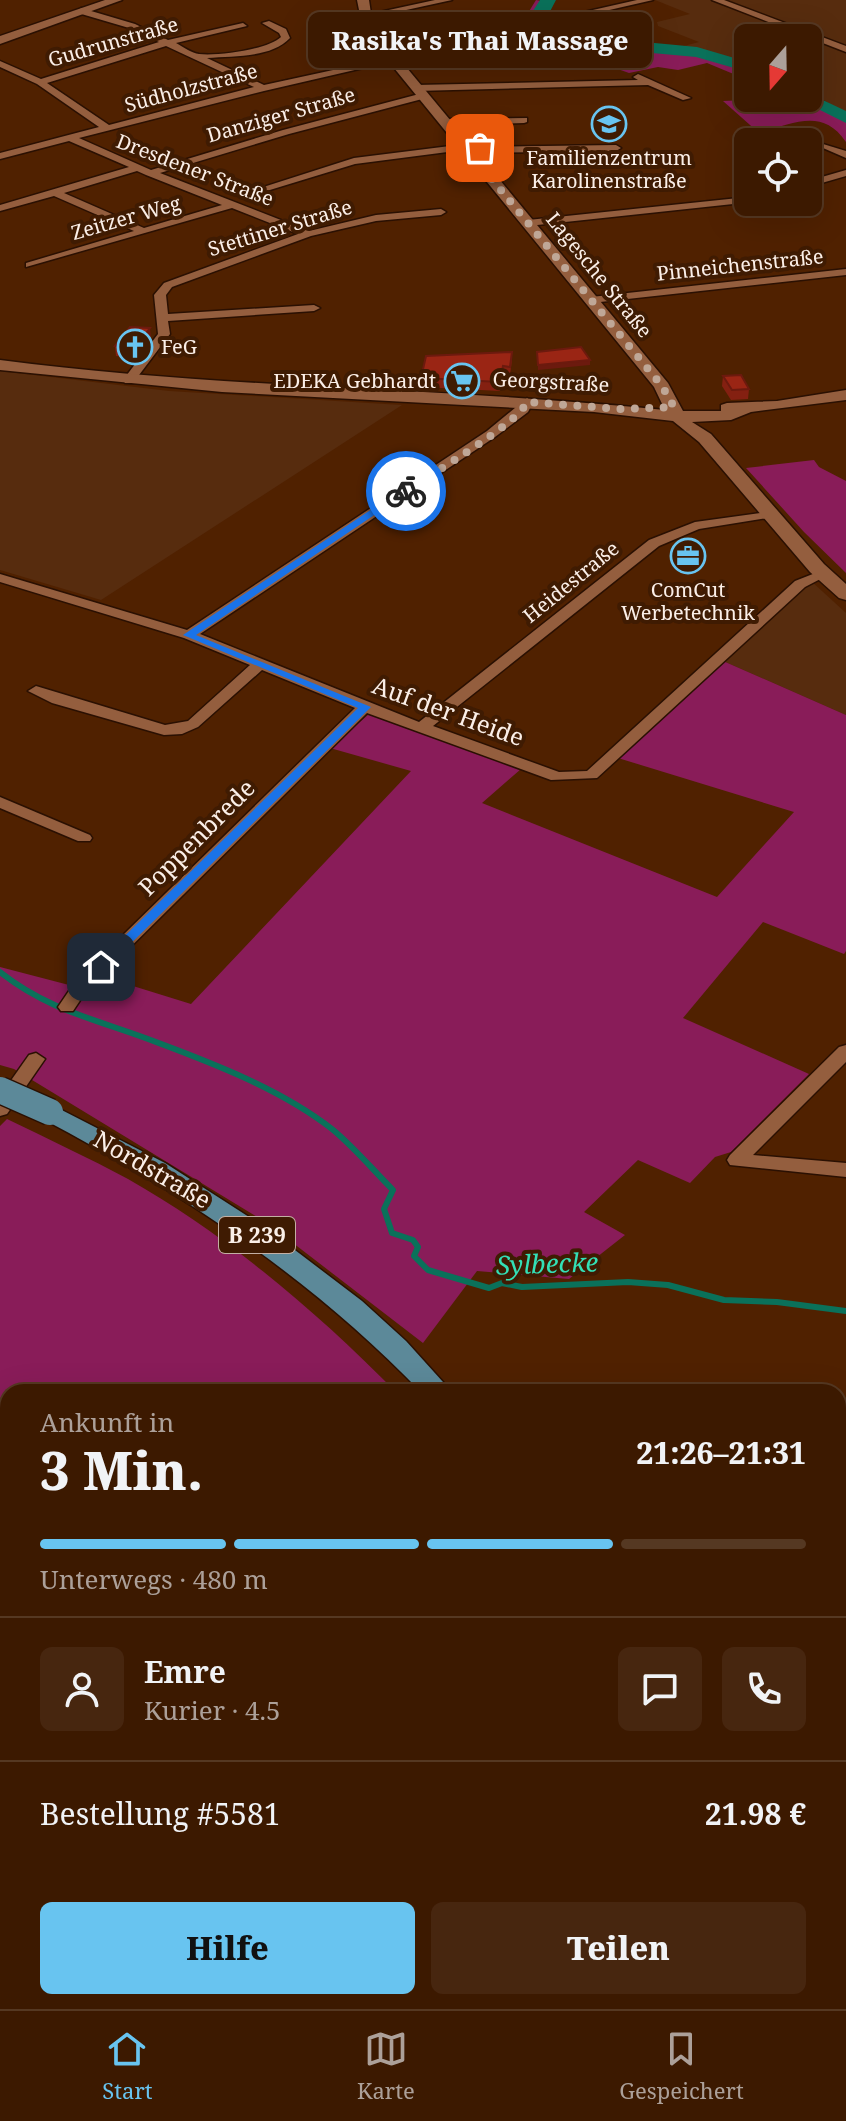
<!DOCTYPE html>
<html lang="de">
<head>
<meta charset="utf-8">
<style>
  body { margin:0; font-family:"Noto Serif",serif; background:#47260f; color:#f1f3f6; height:100vh; display:flex; flex-direction:column; font-size:30px; white-space:nowrap }
  * { box-sizing:border-box; margin:0 }
  p { font-size:26px; color:#aca099 }
  .icon { flex:none; width:44px; height:44px; fill:none; stroke:currentColor; stroke-width:2; stroke-linecap:round; stroke-linejoin:round }
  .map { position:relative; flex:1; overflow:hidden }
  .sheet { position:absolute; left:0px; top:1384px; width:846px; height:626px; display:flex; flex-direction:column; background:#3c1900; border-radius:24px 24px 0 0; box-shadow:0 8px 32px #0002,0 0 0 2px #553822 }
  .sheet>* { flex:none }
  .needle { width:52px; rotate:200deg }
  .tools { position:absolute; left:734px; top:24px; display:grid; gap:16px }
  .tools a { display:grid; place-items:center; width:88px; height:88px; border-radius:12px; background:#3c1900; box-shadow:0 8px 32px #0002,0 0 0 2px #553822; font-size:40px }
  .pin { position:absolute; display:grid; place-items:center; width:68px; height:68px; color:#fff; margin:-34px; border-radius:16px; box-shadow:0 4px 12px #0006 }
  .courier { position:absolute; display:grid; place-items:center; width:80px; height:80px; margin:-40px; border:6px solid #1a73e8; border-radius:50%; background:#fff; color:#222; box-shadow:0 2px 10px #0007 }
  .bubble { position:absolute; height:56px; border-radius:12px; background:#3c1900; box-shadow:0 8px 32px #0002,0 0 0 2px #553822; font-size:26px; font-weight:800; line-height:56px; text-align:center }
  .headline em { font-style:normal; font-weight:800 }
  .headline div { display:flex; flex-direction:column-reverse }
  .headline { display:flex; align-items:center; justify-content:space-between; height:136px; padding:0 40px }
  h1 { font-size:52px; font-weight:800; line-height:60px }
  .bar { display:grid; grid-template-columns:repeat(4,1fr); gap:12px 8px; align-content:center; height:96px; padding:0 40px }
  .bar i { height:10px; border-radius:6px; background:#553822 }
  .bar .on { background:#68c4f0 }
  .bar p { grid-column:span 4 }
  .line { display:flex; align-items:center; gap:20px; padding:0 40px; border-top:2px solid #553822 }
  .line div { flex:1 }
  .round { display:grid; place-items:center; flex:none; width:84px; height:84px; border-radius:12px; background:#47260f }
  .button { display:flex; gap:16px; margin-top:auto; padding:16px 40px }
  .button a { flex:1; height:92px; border-radius:12px; background:#68c4f0; color:#111; font-size:32px; font-weight:800; line-height:92px; text-align:center }
  .button a+a { background:#47260f; color:#f1f3f6 }
  .dock { display:flex; justify-content:space-around; align-items:center; height:112px; border-top:2px solid #553822; background:#3c1900; font-size:22px; color:#aca099 }
  .dock a { display:grid; justify-items:center; gap:4px }
  .dock .on { color:#68c4f0 }
  .map>svg:first-child { display:block }
</style>
</head>
<body>
<div class="map">
<svg width="846" height="2009" viewBox="0 0 846 2009">
  <rect width="100%" height="100%" fill="#502100"/>
  <g fill="#572c0e">
    <path d="M655,0H846V115L808,89V38H748V63L680,47L699,42L658,26L657,22L690,14Z"/>
    <path d="M0,371L169,391L402,405L101,600L0,570Z"/>
    <path d="M811,581L846,613V715L723,661Z"/>
  </g>
  <g fill="#891c59">
    <path d="M536,0L541,1L531,20L533,26L547,32L597,37L621,46H645L697,54L748,71V80L707,63L678,70L658,67L629,73L595,61L538,67L535,58L588,42L561,37L526,47L468,25L528,13Z"/>
    <path d="M797,98L846,121V142C822,107 793,124 759,133L723,101Z"/>
    <path d="M814,460L819,467L846,481V573L804,532L746,468Z"/>
    <path d="M723,661L846,715V951L844,954L763,922L683,1018L809,1074L731,1152L715,1157L690,1183L638,1160L584,1212L625,1235L569,1279L477,1271L423,1343L267,1223L14,1069L0,1065V967L92,991L104,977L191,1004L411,771L330,748L369,714L521,769L482,803L717,897L794,812L618,758Z"/>
    <path d="M7,1119C48,1139 89,1158 128,1179C227,1235 317,1312 396,1392H8V1635L0,1630V1126Z"/>
  </g>
  <g fill="none" stroke-linecap="round" stroke-linejoin="round">
    <path stroke="#0a715a" stroke-width="6" d="M0,972C49,1011 99,1020 156,1042C215,1064 282,1090 332,1129C354,1147 373,1170 393,1190L384,1209L392,1233L413,1240L418,1247L414,1256L428,1270L489,1288L502,1283L522,1287L628,1282L668,1285L724,1300L777,1302L846,1311"/>
    <g fill="#0a715a" fill-rule="evenodd">
      <path d="M540,0H556L544,23L599,30L623,40L697,47L748,62V72L696,57L619,50L595,40L561,37L531,29L527,20Z"/>
      <path d="M808,93L846,111V123L796,98H808Z"/>
    </g>
    <g stroke="#2a1002" stroke-width="3">
      <g id="street">
        <path d="M435,0H452L365,19L361,16Z"/>
        <path d="M637,0H653L557,22L553,19Z"/>
        <path d="M712,0H724L846,46V52Z"/>
        <path d="M81,8L135,24L168,40L243,23L247,26L176,43C183,47 192,53 199,54C218,56 267,50 281,37L279,33L262,23L269,21L286,29L290,38C271,58 234,56 207,58L264,85L393,57L398,60L264,91L79,138L151,170L283,130L423,93L426,94V98L289,134L160,173L309,231L376,215L441,209L446,212L441,215L376,221L311,236L172,287L166,295L168,314L314,305L320,308L314,311L168,321L170,334L133,383H125L123,380L158,334L154,295L164,283L298,234L232,208L26,267V263L134,231L54,196L0,211V205L129,167L69,141L0,159V153L99,127L37,84L0,67V61L41,79L159,42L129,28L78,13ZM166,46L254,87L109,125L47,83ZM137,171L146,175L222,205L144,228L64,193Z"/>
        <path d="M638,74L691,98L683,100L648,85L416,91L411,88L416,85L638,80L633,77Z"/>
        <path d="M527,118V122L524,123L445,125L440,122L445,119Z"/>
        <path d="M466,144L471,147L616,145L621,148L616,151L468,153L463,150L355,164L260,193L251,191L354,158Z"/>
        <path d="M823,144L846,151V158L823,148Z"/>
        <path d="M846,170V176L808,187V181Z"/>
        <path d="M748,197V202H752L528,226L523,223L528,220Z"/>
        <path d="M846,269V275L591,303L585,300L591,297Z"/>
        <path d="M527,398L533,402L528,412L495,437L200,634L419,722L649,540L695,522L774,511V517L699,529L659,546L433,726L559,772L587,771L795,581L823,570L830,574L805,587L597,778L551,780L367,713L87,990L73,1011H61L58,1007L75,982L355,708L262,670L198,727L182,734L164,735L52,703L28,691L36,686L165,725L188,721L250,665L184,638L0,582V574L187,630L487,431Z"/>
        <path d="M0,797L90,835L92,838L90,841H78L0,808Z"/>
        <path d="M846,1045V1062L753,1155L846,1163V1177L730,1165L727,1160L730,1155L839,1047Z"/>
        <path d="M36,1053L45,1059L7,1114L0,1116V1096L29,1055Z"/>
        <path d="M0,1628L8,1631V1653L0,1650Z"/>
        <rect x="620" y="2002" width="28" height="7"/>
      </g>
    </g>
    <g stroke="#2a1002" stroke-width="3">
      <g id="secondary">
        <path d="M105,0H122L0,44V36Z"/>
        <path d="M357,0H369L373,27L668,383L683,411H721V405L727,403L777,401L846,390V400L751,412L731,420L692,422L711,434L824,564L846,584V600L839,598L810,572L699,442L673,421L594,412L222,392L0,370V360C221,389 444,387 665,410L654,387L363,30Z"/>
      </g>
    </g>
    <g stroke="#2a1002" stroke-width="3">
      <g id="primary">
        <path d="M50,1104L165,1163L266,1228L362,1301L406,1341L452,1392H421C310,1277 181,1192 41,1118L37,1112L41,1106Z"/>
        <path d="M838,1932L846,1935V1976L838,1973Z"/>
      </g>
    </g>
    <use href="#street" fill="#945e3e" fill-rule="evenodd"/>
    <use href="#secondary" fill="#945e3e" fill-rule="evenodd"/>
    <use href="#primary" fill="#5c8999" fill-rule="evenodd"/>
    <g stroke="#2a1002" stroke-width="29" stroke-linecap="butt">
      <path id="primary-bridge" d="M0,1090L50,1112"/>
    </g>
    <use href="#primary-bridge" stroke="#5c8999" stroke-width="26"/>
  </g>
  <g fill="#842011">
    <path d="M151,338L136,358L116,356L115,346Z"/>
    <path d="M512,360L510,375H502L500,391L421,387V378Z"/>
    <path d="M723,376L749,389L748,399L731,400L722,386Z"/>
  </g>
  <g fill="#6c1a0e">
    <path d="M150,328L151,338L136,358L135,348Z"/>
    <path d="M590,360V365L538,370V365Z"/>
    <path d="M8,1567V1582L0,1590V1575Z"/>
  </g>
  <g fill="#9a2514" stroke="#6c1a0e" stroke-width="2">
    <path d="M130,327L150,328L135,348L115,346Z"/>
    <path d="M581,347L590,360L538,365L537,352Z"/>
    <path d="M512,352L510,367L503,366L500,382L421,378L426,356Z"/>
    <path d="M741,375L749,389L732,390L723,376Z"/>
    <path d="M0,1527L8,1532V1567L0,1575Z"/>
  </g>
  <path fill="#1a73e8" d="M402,489L410,491L196,635L371,707L105,969H96V964L358,708L183,635Z"/>
  <g fill="none" stroke-linecap="round" stroke-linejoin="round">
    <path stroke="#bfa797" stroke-width="8" stroke-dasharray="0 14.4" d="M406,491C429,475 518,424 527,402L621,409L674,407L662,386L468,150L480,148"/>
  </g>
  <defs>
    <g id="school-ring" transform="scale(1.8)"><circle r="9.5" fill="#3f1b02" stroke="#68c4f0" stroke-width="1.5"/><path d="M0-5L7-2L0 1L-7-2ZM-4 1L0 2.5L4 1V4Q0 6-4 4Z" fill="#68c4f0"/></g>
    <g id="church-ring" transform="scale(1.8)"><circle r="9.5" fill="#3f1b02" stroke="#68c4f0" stroke-width="1.5"/><path d="M-1.2-6h2.4v3.5h3.3v2.4h-3.3V6h-2.4V-.1h-3.3v-2.4h3.3Z" fill="#68c4f0"/></g>
    <g id="supermarket-ring" transform="scale(1.8)"><circle r="9.5" fill="#3f1b02" stroke="#68c4f0" stroke-width="1.5"/><path d="M-6-5.5h2.5l.6 2H6L4.5 2H-2.5L-4.4-4H-6ZM-1.5 3.2a1.3 1.3 0 1 0 .1 0ZM3 3.2a1.3 1.3 0 1 0 .1 0Z" fill="#68c4f0"/></g>
    <g id="office-ring" transform="scale(1.8)"><circle r="9.5" fill="#3f1b02" stroke="#68c4f0" stroke-width="1.5"/><path d="M-6-3h4V-5.5h4V-3h4V5H-6ZM-1-4.5V-3h2v-1.5ZM-6 0V1H6V0Z" fill="#68c4f0"/></g>
  </defs>
  <g fill-rule="evenodd">
    <use href="#school-ring" x="609" y="124"/>
    <use href="#church-ring" x="135" y="347"/>
    <use href="#supermarket-ring" x="462" y="381"/>
    <use href="#office-ring" x="688" y="556"/>
  </g>
  <g text-anchor="middle" stroke-width="8" stroke-linejoin="round" paint-order="stroke">
    <g font-size="20" fill="#fbefe8" stroke="#3f1b02">
      <text transform="translate(113 42) rotate(-16)" y="7">Gudrunstraße</text>
      <text transform="translate(191 88) rotate(-15)" y="7">Südholzstraße</text>
      <text transform="translate(281 115) rotate(-16)" y="7">Danziger Straße</text>
      <text transform="translate(195 170) rotate(21)" y="7">Dresdener Straße</text>
      <text transform="translate(126 218) rotate(-16)" y="7">Zeitzer Weg</text>
      <text transform="translate(280 228) rotate(-17)" y="7">Stettiner Straße</text>
      <text transform="translate(740 265) rotate(-6)" y="7">Pinneichenstraße</text>
      <text transform="translate(599 275) rotate(51)" y="7">Lagesche Straße</text>
      <text transform="translate(551 382) rotate(3)" y="7">Georgstraße</text>
      <text transform="translate(571 582) rotate(-39)" y="7">Heidestraße</text>
    </g>
    <g font-size="20" fill="#fbefe8" stroke="#3f1b02">
      <text x="609" y="165">Familienzentrum<tspan x="609" dy="23">Karolinenstraße</tspan></text>
      <text x="161" y="354" text-anchor="start">FeG</text>
      <text x="436" y="388" text-anchor="end">EDEKA Gebhardt</text>
      <text x="688" y="597">ComCut<tspan x="688" dy="23">Werbetechnik</tspan></text>
    </g>
    <rect fill="#3f1b02" stroke="#c3afa3" stroke-width="2" x="219" y="1217" width="76" height="36" rx="6"/>
    <g font-size="22" font-weight="bold" fill="#fbefe8">
      <text x="257" y="1243">B 239</text>
    </g>
    <g font-size="24" fill="#fbefe8" stroke="#3f1b02">
      <text transform="translate(448 712) rotate(20)" y="8">Auf der Heide</text>
      <text transform="translate(197 838) rotate(-45)" y="8">Poppenbrede</text>
      <text transform="translate(152 1170) rotate(30)" y="8">Nordstraße</text>
    </g>
    <g font-size="26" font-style="italic" fill="#33e0b6" stroke="#3f1b02">
      <text transform="translate(547 1264) rotate(-2)" y="9">Sylbecke</text>
    </g>
  </g>
</svg>
<div class="tools">
<a><svg class="needle" viewBox="-14 -14 28 28"><path d="M0-13l5 13h-10z" fill="#e53935"/><path d="M0 13l5-13h-10z" fill="#aca099"/></svg></a>
<a><svg class="icon" aria-label="locate" viewBox="0 0 24 24"><circle cx="12" cy="12" r="6"/><path d="M12 2v4M12 18v4M2 12h4M18 12h4"/></svg></a>
</div>
<div class="pin" style="left:480px;top:148px;background:#ea580c"><svg class="icon" aria-label="bag" viewBox="0 0 24 24"><path d="M5 8h14l-1 12H6zM9 8a3 3 0 0 1 6 0"/></svg></div>
<div class="pin" style="left:101px;top:967px;background:#1f2937"><svg class="icon" aria-label="home" viewBox="0 0 24 24"><path d="M3 11l9-7 9 7M6 9v11h12V9"/></svg></div>
<div class="courier" style="left:406px;top:491px"><svg class="icon" aria-label="bike" viewBox="0 0 24 24"><circle cx="6" cy="16" r="4"/><circle cx="18" cy="16" r="4"/><path d="M6 16l4-8h5l3 8M10 8l3 8H6M13 5h3"/></svg></div>
<div class="bubble" style="left:308px;top:12px;width:344px">Rasika's Thai Massage</div>
<section class="sheet">
<div class="headline"><div><h1>3 Min.</h1><p>Ankunft in</p></div><em>21:26–21:31</em></div>
<div class="bar"><i class="on"></i><i class="on"></i><i class="on"></i><i></i><p>Unterwegs · 480 m</p></div>
<div class="line" style="height:144px"><a class="round"><svg class="icon" aria-label="person" viewBox="0 0 24 24"><circle cx="12" cy="8" r="4"/><path d="M4 21q1-7 8-7t8 7"/></svg></a><div><b>Emre</b><p>Kurier · 4.5</p></div><a class="round"><svg class="icon" aria-label="chat" viewBox="0 0 24 24"><path d="M4 5h16v11H9l-5 4z"/></svg></a><a class="round"><svg class="icon" aria-label="phone" viewBox="0 0 24 24"><path d="M5 4h4l2 5-3 2q2 4 5 5l2-3 5 2v4C11 20 4 13 5 4z"/></svg></a></div>
<div class="line" style="height:104px"><div>Bestellung #5581</div><b>21.98 €</b></div>
<div class="button"><a>Hilfe</a><a>Teilen</a></div>
</section>
</div>
<nav class="dock">
<a class="on"><svg class="icon" aria-label="home" viewBox="0 0 24 24"><path d="M3 11l9-7 9 7M6 9v11h12V9"/></svg>Start</a>
<a><svg class="icon" aria-label="map" viewBox="0 0 24 24"><path d="M3 6l6-2 6 2 6-2v14l-6 2-6-2-6 2zM9 4v14M15 6v14"/></svg>Karte</a>
<a><svg class="icon" aria-label="saved" viewBox="0 0 24 24"><path d="M7 4h10v16l-5-4-5 4z"/></svg>Gespeichert</a>
</nav>
</body>
</html>
